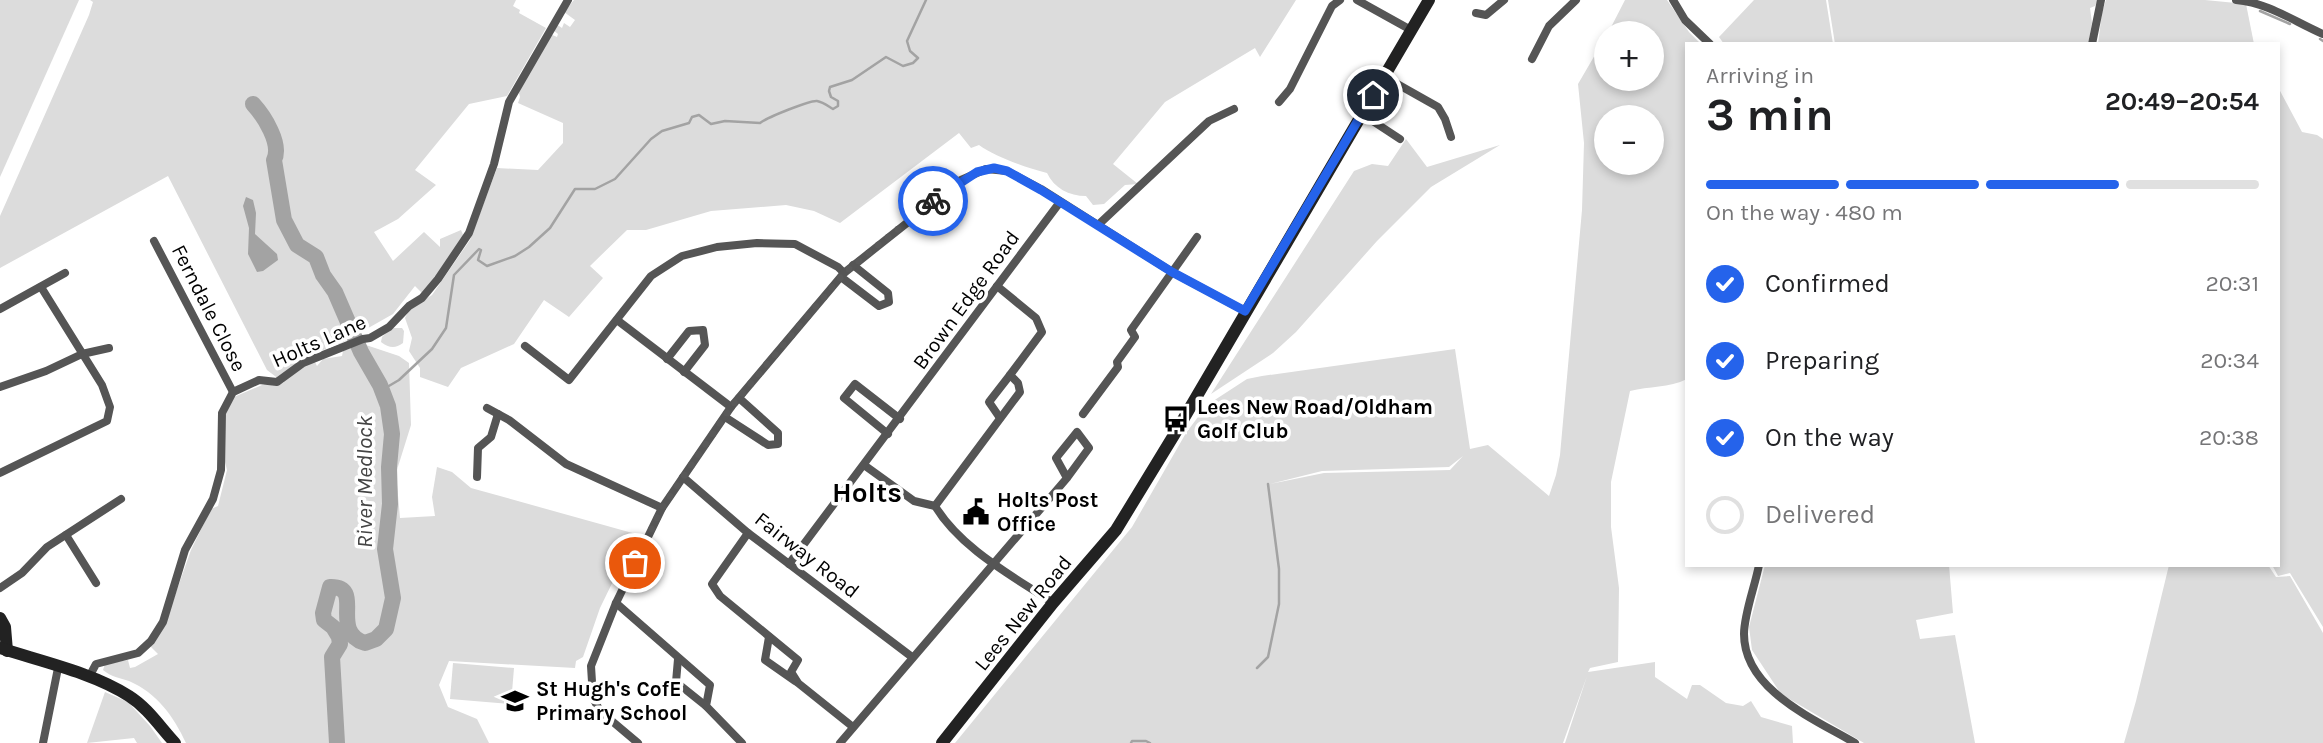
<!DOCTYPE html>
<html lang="en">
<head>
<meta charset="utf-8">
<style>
  body { margin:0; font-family:Karla,sans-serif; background:#f2f2f2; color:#202124; height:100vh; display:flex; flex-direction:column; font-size:26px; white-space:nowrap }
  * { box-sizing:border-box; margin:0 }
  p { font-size:23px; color:#757577 }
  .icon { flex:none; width:38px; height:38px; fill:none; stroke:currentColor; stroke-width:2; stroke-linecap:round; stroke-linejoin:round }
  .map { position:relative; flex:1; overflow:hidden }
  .details { position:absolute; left:1685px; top:42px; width:595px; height:525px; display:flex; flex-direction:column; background:#fff; border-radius:0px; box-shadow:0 4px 10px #0003 }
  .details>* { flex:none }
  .buttons { position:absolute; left:1594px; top:21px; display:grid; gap:14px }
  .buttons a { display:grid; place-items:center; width:70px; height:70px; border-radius:50%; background:#fff; box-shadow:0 4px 10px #0003; font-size:35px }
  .pin { position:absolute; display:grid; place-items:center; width:60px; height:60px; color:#fff; margin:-30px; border:4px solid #fff; border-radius:50%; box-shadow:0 2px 7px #0007 }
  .courier { position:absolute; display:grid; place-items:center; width:70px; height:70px; margin:-35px; border:5px solid #2563eb; border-radius:50%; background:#fff; color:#222; box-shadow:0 2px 9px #0007 }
  .summary em { font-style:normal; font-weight:700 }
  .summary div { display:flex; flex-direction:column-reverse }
  .summary { display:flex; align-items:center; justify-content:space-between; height:119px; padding:0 21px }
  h1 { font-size:46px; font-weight:700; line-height:52px }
  .bar { display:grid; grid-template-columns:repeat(4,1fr); gap:10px 7px; align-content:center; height:84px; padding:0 21px }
  .bar i { height:9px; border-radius:5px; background:#e0e0e0 }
  .bar .current { background:#2563eb }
  .bar p { grid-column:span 4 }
  ol { padding:0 21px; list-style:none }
  li { display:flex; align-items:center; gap:21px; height:77px }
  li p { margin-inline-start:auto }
  li .icon { padding:7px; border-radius:50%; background:#2563eb; color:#fff; stroke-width:4 }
  li:last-child { color:#757577 }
  li i { width:38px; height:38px; border:4px solid #e0e0e0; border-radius:50% }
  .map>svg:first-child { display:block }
</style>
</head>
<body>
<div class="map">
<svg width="2323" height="743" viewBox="0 0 2323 743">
  <rect width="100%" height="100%" fill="#fff"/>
  <g fill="#dcdcdc" fill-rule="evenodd">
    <path d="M0,0H79L0,177Z"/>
    <path d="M90,0H516L513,6L520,10L519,13L546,28L507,96L469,104L415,170L436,185L398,219L374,232L393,261L424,232L440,247V239L461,230L464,237L438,276L422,293L415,286L393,314L340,344L324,343L326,349L311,354L317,366L323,359L342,356L343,351L363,344L399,356L409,363L411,425L396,473L400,518L435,516L432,497L437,467L452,472L471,488L636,534L600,608L583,657L576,661L575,668L449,661L439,685L448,707L477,719L489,743H186C174,717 157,693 129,681C120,678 111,677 103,670L105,664L128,660L130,668L135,667L158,654L150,646L173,601L191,550L211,509L218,506L227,470L223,454L226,413L234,397L262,385L284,383L267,370L168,176L0,268V216L89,15L93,2Z"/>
    <path d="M574,0H1296L1260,57L1255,48L1165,102L1113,164L1138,184L1125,185L1104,204L1093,205L1086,196C1069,196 1054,188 1047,173C1026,168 996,157 979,145L971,148L959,133L840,223L814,211L786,205L711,211L646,230H627L590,266L603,278L569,317L544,300L514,344L461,368L448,387L420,377V368L409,351L412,338L405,318L409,310L432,295L470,240L497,168L538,170L563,143V123L518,103L520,97L518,90L550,34L557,37L558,34L553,30L556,24L562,28L564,23L570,27L575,20L564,12Z"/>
    <path d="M1625,0H1667L1689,32L1701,44H1687V379C1669,388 1649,386 1630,391L1611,482V527L1619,588L1618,662L1590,668L1588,672L1655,662V677L1687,699L1692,685H1700L1726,703L1743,706L1751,701L1761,717L1792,726L1793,743H1565L1587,676L1563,743H955L1132,527L1186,433L1207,405L1247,379L1262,376L1455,349L1470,449L1488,445L1549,496L1556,475L1560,455L1582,210L1584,143L1578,84L1606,36V79H1652V33H1608ZM1652,117V163H1606V117ZM1463,456L1450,470L1324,473L1270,484L1322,471L1449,467Z"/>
    <path d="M1754,0H1826L1833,44H1724L1719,37Z"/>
    <path d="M1828,0H2098L2095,6L2090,8L2092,23L2088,44H1835Z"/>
    <path d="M2106,0H2205L2246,4L2254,44H2098L2102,12Z"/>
    <path d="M2279,89L2302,132L2317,135L2323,139V627L2290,573L2278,576L2272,565H2278Z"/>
    <path d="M1406,139L1427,167L1500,145L1431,187L1377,241L1296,332L1273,353L1211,394L1354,171L1372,164L1388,166Z"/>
    <path d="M391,328H402L404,331L403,343C395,349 389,348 381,342L382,337Z"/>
    <path d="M1765,565H1949L1953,613L1916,620L1920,639L1955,635L1975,743H1864L1781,694L1752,650L1749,627Z"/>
    <path d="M2169,565H2268L2276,577L2290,576L2323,633V743H2124L2136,701Z"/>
    <path d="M453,663L514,668L511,704L450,699Z"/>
    <path d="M105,692L128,702L150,726L162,743H137L134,738L87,743Z"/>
  </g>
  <path fill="#a3a3a3" d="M246,197L253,200L256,213L255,234L277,254L278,260L263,271L257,272L248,254L249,228L243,206Z"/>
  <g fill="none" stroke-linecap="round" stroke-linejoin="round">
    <g stroke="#a3a3a3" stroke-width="2.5">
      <path d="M2260,11L2290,24"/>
      <path d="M2320,39L2323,41"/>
      <path d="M382,390L399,380L432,349L446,328L454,275L479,249L481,250L478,260L487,266L515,256L529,247L550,228L575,189H595L615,179L651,139L662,131L689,123L692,117L699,115L711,124L725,121L760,123C766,118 810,100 817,101C823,102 828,106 833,109L838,106V101L831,97L829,91L830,87L852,80L886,57L903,66L913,63L918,58L910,51L907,41L926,0"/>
      <path d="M1257,668L1268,657L1279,604V569L1268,484"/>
      <path d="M1131,743L1132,741H1146L1150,743"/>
    </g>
    <path stroke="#a3a3a3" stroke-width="16" d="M253,104C264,116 282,144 274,160L284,220L297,245L316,257L323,275L335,292L361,352L380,385L388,406L392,434L389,467L390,504L385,549L393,598L386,629L376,639L365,643C328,631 366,586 330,587L323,613L324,620L333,627L339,637L340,644L332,657L337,743"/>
    <g stroke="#555" stroke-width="8">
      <path d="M1357,0L1411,30"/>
      <path d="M1673,0L1685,20L1710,44"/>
      <path d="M2236,0C2269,3 2293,21 2323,34"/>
      <path d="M1476,13L1486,15L1504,0"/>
      <path d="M2092,44L2101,0"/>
      <path d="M1532,59L1549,26L1576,0"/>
      <path d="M1383,76L1438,107L1445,119L1451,137"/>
      <path d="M1279,102L1290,89L1332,6L1340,0"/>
      <path d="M1362,114L1400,139"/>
      <path d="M1098,225L1209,121L1234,109"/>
      <path d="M154,241L233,392"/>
      <path d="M841,277L879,306L889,302L888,293L853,265"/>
      <path d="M0,309L65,273"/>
      <path d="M617,320L731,407"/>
      <path d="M525,346L569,380L651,276L682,256L717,247L757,243L795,244L838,267L844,273"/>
      <path d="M667,359L689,331L703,330L705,345L684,372"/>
      <path d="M0,387L46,371L82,354L109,348"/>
      <path d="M487,408L509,420L566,464L662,508"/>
      <path d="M1083,414L1118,367L1117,362L1135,337L1131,330L1197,237"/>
      <path d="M725,417L768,445L778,444V433L739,398"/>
      <path d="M1000,418L989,402L1010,375"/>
      <path d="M888,434L844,398L855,384L900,419"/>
      <path d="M864,465L914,501L935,506C961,549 1013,576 1053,603"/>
      <path d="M0,473L107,421L110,407L102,385L41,287"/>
      <path d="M477,477L478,448L491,437L498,414"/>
      <path d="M683,477L748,533L912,657"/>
      <path d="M935,506L1020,392L1018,383L1010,375L1042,332L1036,318L997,286"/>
      <path d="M748,533L712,584L720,596L798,660L791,672L798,683L853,727"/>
      <path d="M66,535L96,583"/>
      <path d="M789,564L1060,202"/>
      <path d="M1759,565C1755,586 1744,614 1744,634C1744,690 1814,719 1855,743"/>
      <path d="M0,588L22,573L47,547L121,499"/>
      <path d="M616,603L710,685L706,706L742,743"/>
      <path d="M769,637L765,660L795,681"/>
      <path d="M678,659L676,682L706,706"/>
      <path d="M89,677L96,664L138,653L151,641L163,622L185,550L213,499L221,470L222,413L233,392L259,380L277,382L303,363L363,339L370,338L389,327L409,306L422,298L438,279L469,233L494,164L509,102L568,0"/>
      <path d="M43,743L58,668"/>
      <path d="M638,743L600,711L593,698L591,666L616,603L662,508L731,407L844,273L961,180L986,169L1007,171L1041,189L1172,272L1245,311"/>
      <path d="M840,743L1067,478L1089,448L1077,432L1056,458L1067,478"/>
    </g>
    <g stroke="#222" stroke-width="12">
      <path d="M0,618L5,627L7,651"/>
      <path d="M0,648C40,661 94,673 129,696C148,708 160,727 175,743"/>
      <path d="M942,743L1053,603L1116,530L1174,435L1429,0"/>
    </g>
  </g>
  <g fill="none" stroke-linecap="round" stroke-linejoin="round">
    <path stroke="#595959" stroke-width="7" stroke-dasharray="0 12.6" d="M635,563L662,508L731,407L844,273L933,201"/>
    <path stroke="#2563eb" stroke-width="9" d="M933,201L977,172L994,168L1007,171L1041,190L1172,272L1245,311L1373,95"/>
  </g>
  <defs>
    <g id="bus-bare" transform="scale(2.1)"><path d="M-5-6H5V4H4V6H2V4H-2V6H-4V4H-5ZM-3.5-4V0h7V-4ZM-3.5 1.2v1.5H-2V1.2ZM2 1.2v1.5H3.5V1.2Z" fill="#000" stroke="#fff" stroke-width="2.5" paint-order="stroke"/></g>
    <g id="civic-bare" transform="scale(2.1)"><path d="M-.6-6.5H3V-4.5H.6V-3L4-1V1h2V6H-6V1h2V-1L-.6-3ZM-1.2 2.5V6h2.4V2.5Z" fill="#000" stroke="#fff" stroke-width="2.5" paint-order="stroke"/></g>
    <g id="school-bare" transform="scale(2.1)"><path d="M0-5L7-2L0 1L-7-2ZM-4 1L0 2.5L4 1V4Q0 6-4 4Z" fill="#000" stroke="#fff" stroke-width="2.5" paint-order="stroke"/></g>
  </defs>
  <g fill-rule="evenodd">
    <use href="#bus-bare" x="1176" y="419"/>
    <use href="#civic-bare" x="976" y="512"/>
    <use href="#school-bare" x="515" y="701"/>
  </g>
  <g text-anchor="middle" stroke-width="7" stroke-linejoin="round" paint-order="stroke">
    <g font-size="21" fill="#000" stroke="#fff">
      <text transform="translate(966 300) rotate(-54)" y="7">Brown Edge Road</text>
      <text transform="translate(209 308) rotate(63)" y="7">Ferndale Close</text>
      <text transform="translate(319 341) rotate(-24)" y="7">Holts Lane</text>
      <text transform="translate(807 555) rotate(38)" y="7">Fairway Road</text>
      <text transform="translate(1023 613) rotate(-51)" y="7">Lees New Road</text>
    </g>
    <g font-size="21" font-weight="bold" fill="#000" stroke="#fff" text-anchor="start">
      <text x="1197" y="414">Lees New Road/Oldham<tspan x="1197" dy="24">Golf Club</tspan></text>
      <text x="997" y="507">Holts Post<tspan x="997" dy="24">Office</tspan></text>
      <text x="536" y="696">St Hugh's CofE<tspan x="536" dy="24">Primary School</tspan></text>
    </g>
    <g font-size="23" font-style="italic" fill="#444" stroke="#fff">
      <text transform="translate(364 482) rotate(-90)" y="8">River Medlock</text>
    </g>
    <g font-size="28" font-weight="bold" fill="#000" stroke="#fff">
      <text x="867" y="502">Holts</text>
    </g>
  </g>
</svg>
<div class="buttons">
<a>+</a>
<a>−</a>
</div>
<div class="pin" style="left:635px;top:563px;background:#ea580c"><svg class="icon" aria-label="bag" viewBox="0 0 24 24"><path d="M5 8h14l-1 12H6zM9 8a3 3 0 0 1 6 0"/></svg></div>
<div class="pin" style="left:1373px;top:95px;background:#1f2937"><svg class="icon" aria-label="home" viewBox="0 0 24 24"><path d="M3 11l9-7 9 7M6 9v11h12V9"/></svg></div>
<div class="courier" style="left:933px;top:201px"><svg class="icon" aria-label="bike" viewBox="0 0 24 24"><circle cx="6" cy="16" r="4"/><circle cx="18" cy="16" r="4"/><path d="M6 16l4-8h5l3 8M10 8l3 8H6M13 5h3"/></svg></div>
<section class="details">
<div class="summary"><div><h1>3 min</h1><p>Arriving in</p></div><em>20:49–20:54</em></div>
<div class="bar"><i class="current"></i><i class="current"></i><i class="current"></i><i></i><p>On the way · 480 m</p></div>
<ol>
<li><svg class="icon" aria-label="check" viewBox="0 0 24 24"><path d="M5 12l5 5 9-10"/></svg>Confirmed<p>20:31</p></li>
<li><svg class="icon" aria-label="check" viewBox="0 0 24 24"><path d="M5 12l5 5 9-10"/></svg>Preparing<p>20:34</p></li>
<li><svg class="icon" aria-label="check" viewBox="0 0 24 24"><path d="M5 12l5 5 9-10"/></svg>On the way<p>20:38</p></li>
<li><i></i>Delivered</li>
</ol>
</section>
</div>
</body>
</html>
